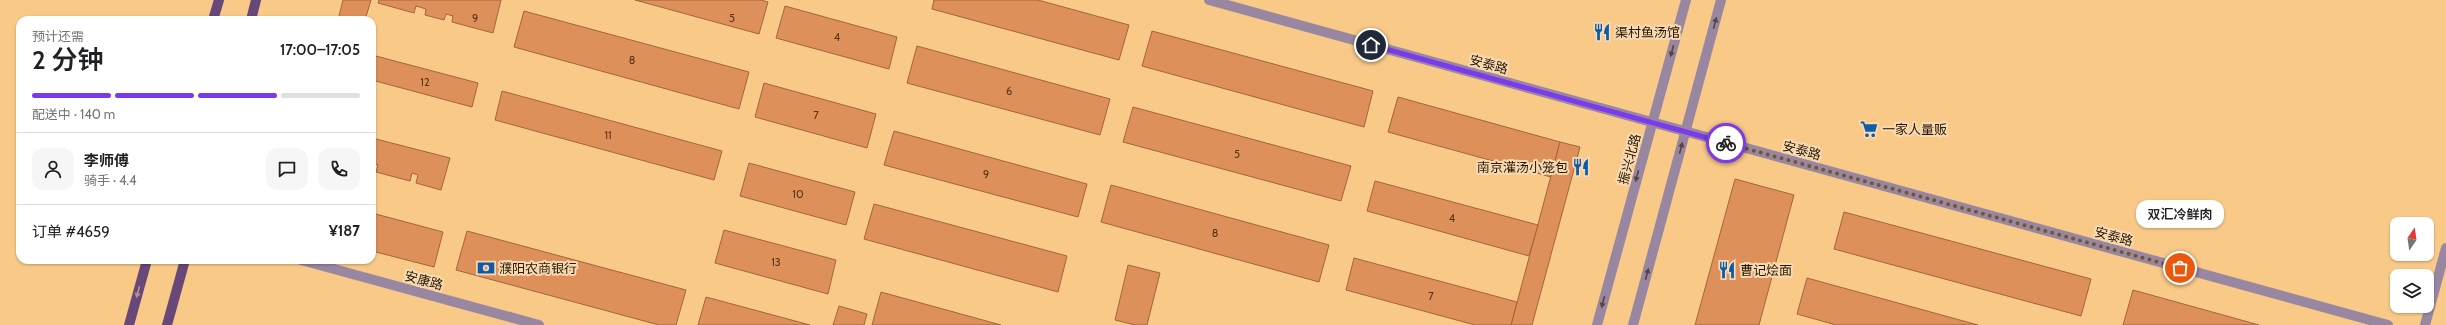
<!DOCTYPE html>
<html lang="zh">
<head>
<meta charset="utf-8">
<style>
  body { margin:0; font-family:Cabin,"Noto Sans SC",sans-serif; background:#f6f6f6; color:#202124; height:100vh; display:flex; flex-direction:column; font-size:15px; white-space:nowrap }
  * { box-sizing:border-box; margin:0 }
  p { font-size:13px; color:#757577 }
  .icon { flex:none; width:22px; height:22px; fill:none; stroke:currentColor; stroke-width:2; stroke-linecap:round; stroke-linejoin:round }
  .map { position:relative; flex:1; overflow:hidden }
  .details { position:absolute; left:16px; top:16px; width:360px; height:248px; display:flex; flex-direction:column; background:#fff; border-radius:12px; box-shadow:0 1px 3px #0004 }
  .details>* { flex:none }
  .needle { width:26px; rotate:13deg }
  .buttons { position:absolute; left:2390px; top:217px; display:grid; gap:8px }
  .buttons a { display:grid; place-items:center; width:44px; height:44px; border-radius:8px; background:#fff; box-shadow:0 1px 3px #0004; font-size:20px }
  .pin { position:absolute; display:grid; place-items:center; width:34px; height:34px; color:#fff; margin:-17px; border:2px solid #fff; border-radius:50%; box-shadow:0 1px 4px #0007 }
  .courier { position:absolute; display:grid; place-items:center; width:40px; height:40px; margin:-20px; border:3px solid #7c3aed; border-radius:50%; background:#fff; color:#222; box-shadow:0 1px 5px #0007 }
  .bubble { position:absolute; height:28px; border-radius:12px; background:#fff; box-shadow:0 1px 3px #0004; font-size:13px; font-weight:600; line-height:28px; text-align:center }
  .summary em { font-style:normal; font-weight:600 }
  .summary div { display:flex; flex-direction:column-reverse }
  .summary { display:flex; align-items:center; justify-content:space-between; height:68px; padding:0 16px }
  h1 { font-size:26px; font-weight:600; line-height:30px }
  .bar { display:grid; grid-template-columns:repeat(4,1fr); gap:6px 4px; align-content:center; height:48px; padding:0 16px }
  .bar i { height:5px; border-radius:3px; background:#e0e0e0 }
  .bar .active { background:#7c3aed }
  .bar p { grid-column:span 4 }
  .line { display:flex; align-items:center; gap:10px; padding:0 16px; border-top:1px solid #e0e0e0 }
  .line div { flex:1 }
  .round { display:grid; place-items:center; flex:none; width:42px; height:42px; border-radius:12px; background:#f6f6f6 }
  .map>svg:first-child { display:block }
</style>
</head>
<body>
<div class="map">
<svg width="2446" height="325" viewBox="0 0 2446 325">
  <rect width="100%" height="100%" fill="#f9c988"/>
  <g fill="#de905b" stroke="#a3653a">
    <path d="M343,0H371L365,20H338Z"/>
    <path d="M379,0H501L493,33L452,22L453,16L446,14L444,20L425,15L426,9L416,6L414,13L378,3Z"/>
    <path d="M635,0H761L768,2L759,34Z"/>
    <path d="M934,0H1038L1129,25L1119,60L932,9Z"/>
    <path d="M785,6L897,37L889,69L776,38Z"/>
    <path d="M524,11L749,72L739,109L514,47Z"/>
    <path d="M1152,31L1373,91L1364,127L1142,66Z"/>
    <path d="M917,46L1110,99L1100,135L907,83Z"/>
    <path d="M372,55L478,83L472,107L372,80Z"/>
    <path d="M764,83L876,114L867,148L755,117Z"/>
    <path d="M502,91L722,151L714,180L495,120Z"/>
    <path d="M1398,97L1560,142L1551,177L1388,132Z"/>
    <path d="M1133,107L1351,166L1341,201L1123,142Z"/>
    <path d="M894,131L1087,184L1078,217L884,165Z"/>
    <path d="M372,138L450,158L441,190L416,183L418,175L412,173L410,181L376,172L378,165L372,163Z"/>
    <path d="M1560,142L1580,147L1532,325H1511Z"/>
    <path d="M749,163L855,192L846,225L740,196Z"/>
    <path d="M1735,179L1794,195L1759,325H1695Z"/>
    <path d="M1375,181L1538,225L1529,256L1367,211Z"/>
    <path d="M1111,185L1329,245L1319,282L1101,222Z"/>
    <path d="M874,204L1067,256L1058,292L864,239Z"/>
    <path d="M1844,212L2091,279L2081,316L1834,249Z"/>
    <path d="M372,213L443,232L434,267L372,251Z"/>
    <path d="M724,230L836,260L828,294L715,263Z"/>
    <path d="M467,231L686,290L676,325H659L456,270Z"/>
    <path d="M1354,258L1517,302L1511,325H1475L1346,290Z"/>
    <path d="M1128,265L1160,273L1147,325H1135L1115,320Z"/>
    <path d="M1807,278L1978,325H1836L1797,314Z"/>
    <path d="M2133,290L2259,325H2123Z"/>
    <path d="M881,292L1001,325H872Z"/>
    <path d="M706,297L810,325H698Z"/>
    <path d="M839,306L867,314L864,325H833Z"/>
  </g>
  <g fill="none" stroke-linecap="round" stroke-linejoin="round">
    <path stroke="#9987a2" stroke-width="10" d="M2425,325L2446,248"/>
    <g stroke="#9987a2" stroke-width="10">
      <path d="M1209,0L2388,325"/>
      <path d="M301,260L539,325"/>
      <path d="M1597,325L1686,0"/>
      <path d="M1633,325L1721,0"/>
    </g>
    <g stroke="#684878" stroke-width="10">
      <path d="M213,20L219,0"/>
      <path d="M251,20L256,0"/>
      <path d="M129,325L147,260"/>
      <path d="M167,325L185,260"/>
    </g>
  </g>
  <defs><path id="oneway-solid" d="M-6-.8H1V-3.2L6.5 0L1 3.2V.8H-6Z"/></defs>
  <g fill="#564441">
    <use href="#oneway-solid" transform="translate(1715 23) rotate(-75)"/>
    <use href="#oneway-solid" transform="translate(1672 51) rotate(105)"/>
    <use href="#oneway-solid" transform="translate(1681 148) rotate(-75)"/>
    <use href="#oneway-solid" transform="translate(1637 176) rotate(105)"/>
    <use href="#oneway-solid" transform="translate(1647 274) rotate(-75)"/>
    <use href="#oneway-solid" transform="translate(1603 302) rotate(105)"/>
  </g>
  <use fill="#b09196" href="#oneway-solid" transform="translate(138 292) rotate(105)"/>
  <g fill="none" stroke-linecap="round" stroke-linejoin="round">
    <path stroke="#725630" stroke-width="4" stroke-dasharray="0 7.2" d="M1726,143L2180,268"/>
    <path stroke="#7c3aed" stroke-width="5" d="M1371,45L1726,143"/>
  </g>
  <defs>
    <g id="restaurant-bare" transform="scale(1.38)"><path d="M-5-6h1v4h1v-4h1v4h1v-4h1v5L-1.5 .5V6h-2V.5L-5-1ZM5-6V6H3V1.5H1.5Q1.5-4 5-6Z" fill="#0d5caa" stroke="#f7dab4" stroke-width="2.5" paint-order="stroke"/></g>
    <g id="supermarket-bare" transform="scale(1.38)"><path d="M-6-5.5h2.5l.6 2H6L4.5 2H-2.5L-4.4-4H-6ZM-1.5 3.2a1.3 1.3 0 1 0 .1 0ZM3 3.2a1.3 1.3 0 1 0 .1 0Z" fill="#0d5caa" stroke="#f7dab4" stroke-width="2.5" paint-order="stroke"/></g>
    <g id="bank-bare" transform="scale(1.38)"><path d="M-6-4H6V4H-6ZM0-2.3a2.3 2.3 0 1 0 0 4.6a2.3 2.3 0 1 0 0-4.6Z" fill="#0d5caa" stroke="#f7dab4" stroke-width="2.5" paint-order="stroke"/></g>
  </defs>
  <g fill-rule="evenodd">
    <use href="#restaurant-bare" x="1602" y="32"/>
    <use href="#supermarket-bare" x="1869" y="129"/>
    <use href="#restaurant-bare" x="1581" y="167"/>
    <use href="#bank-bare" x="486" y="268"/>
    <use href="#restaurant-bare" x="1727" y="270"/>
  </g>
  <g text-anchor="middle" stroke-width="4" stroke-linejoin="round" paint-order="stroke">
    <g font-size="11" fill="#573617">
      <text x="475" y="22">9</text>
      <text x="732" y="22">5</text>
      <text x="837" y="41">4</text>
      <text x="632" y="64">8</text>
      <text x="425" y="86">12</text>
      <text x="1009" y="95">6</text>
      <text x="816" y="119">7</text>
      <text x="608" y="139">11</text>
      <text x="1237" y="158">5</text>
      <text x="986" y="178">9</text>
      <text x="798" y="198">10</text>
      <text x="1452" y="222">4</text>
      <text x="1215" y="237">8</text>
      <text x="776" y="266">13</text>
      <text x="1431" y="300">7</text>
    </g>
    <g font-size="13" fill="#2a1800" stroke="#f7dab4" text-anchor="start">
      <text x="1615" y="37">渠村鱼汤馆</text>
      <text x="1882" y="134">一家人量贩</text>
      <text x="1568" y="172" text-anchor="end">南京灌汤小笼包</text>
      <text x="499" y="273">濮阳农商银行</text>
      <text x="1740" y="275">曹记烩面</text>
    </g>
    <g font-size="13" fill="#2a1800" stroke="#f7dab4">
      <text transform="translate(1489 64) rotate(15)" y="5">安泰路</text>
      <text transform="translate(1802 150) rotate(15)" y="5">安泰路</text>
      <text transform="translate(1629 159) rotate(-75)" y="5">振兴北路</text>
      <text transform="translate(2114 236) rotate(15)" y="5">安泰路</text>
      <text transform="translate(424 280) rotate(15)" y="5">安康路</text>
    </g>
  </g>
</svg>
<div class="buttons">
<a><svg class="needle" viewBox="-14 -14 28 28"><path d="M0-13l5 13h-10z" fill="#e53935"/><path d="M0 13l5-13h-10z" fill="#757577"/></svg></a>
<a><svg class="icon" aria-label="layers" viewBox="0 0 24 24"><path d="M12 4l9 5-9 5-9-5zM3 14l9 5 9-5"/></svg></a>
</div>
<div class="pin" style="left:2180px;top:268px;background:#ea580c"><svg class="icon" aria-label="bag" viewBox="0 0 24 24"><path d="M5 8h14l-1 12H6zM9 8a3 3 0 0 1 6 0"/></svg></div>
<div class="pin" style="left:1371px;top:45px;background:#1f2937"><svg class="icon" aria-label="home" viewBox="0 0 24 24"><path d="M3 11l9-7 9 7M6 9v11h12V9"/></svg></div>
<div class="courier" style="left:1726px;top:143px"><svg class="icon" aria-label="bike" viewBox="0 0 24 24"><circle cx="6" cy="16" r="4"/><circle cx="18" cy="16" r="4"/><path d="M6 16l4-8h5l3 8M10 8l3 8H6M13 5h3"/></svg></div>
<div class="bubble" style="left:2136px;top:200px;width:88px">双汇冷鲜肉</div>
<section class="details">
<div class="summary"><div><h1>2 分钟</h1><p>预计还需</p></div><em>17:00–17:05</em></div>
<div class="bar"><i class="active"></i><i class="active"></i><i class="active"></i><i></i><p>配送中 · 140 m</p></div>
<div class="line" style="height:72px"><a class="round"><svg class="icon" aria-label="person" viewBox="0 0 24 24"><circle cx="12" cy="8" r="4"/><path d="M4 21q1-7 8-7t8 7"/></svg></a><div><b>李师傅</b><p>骑手 · 4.4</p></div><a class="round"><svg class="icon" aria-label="chat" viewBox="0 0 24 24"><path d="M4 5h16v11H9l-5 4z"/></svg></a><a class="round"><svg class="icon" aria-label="phone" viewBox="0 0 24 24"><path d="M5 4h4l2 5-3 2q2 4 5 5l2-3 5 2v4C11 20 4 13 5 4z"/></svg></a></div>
<div class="line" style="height:52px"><div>订单 #4659</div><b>¥187</b></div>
</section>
</div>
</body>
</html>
